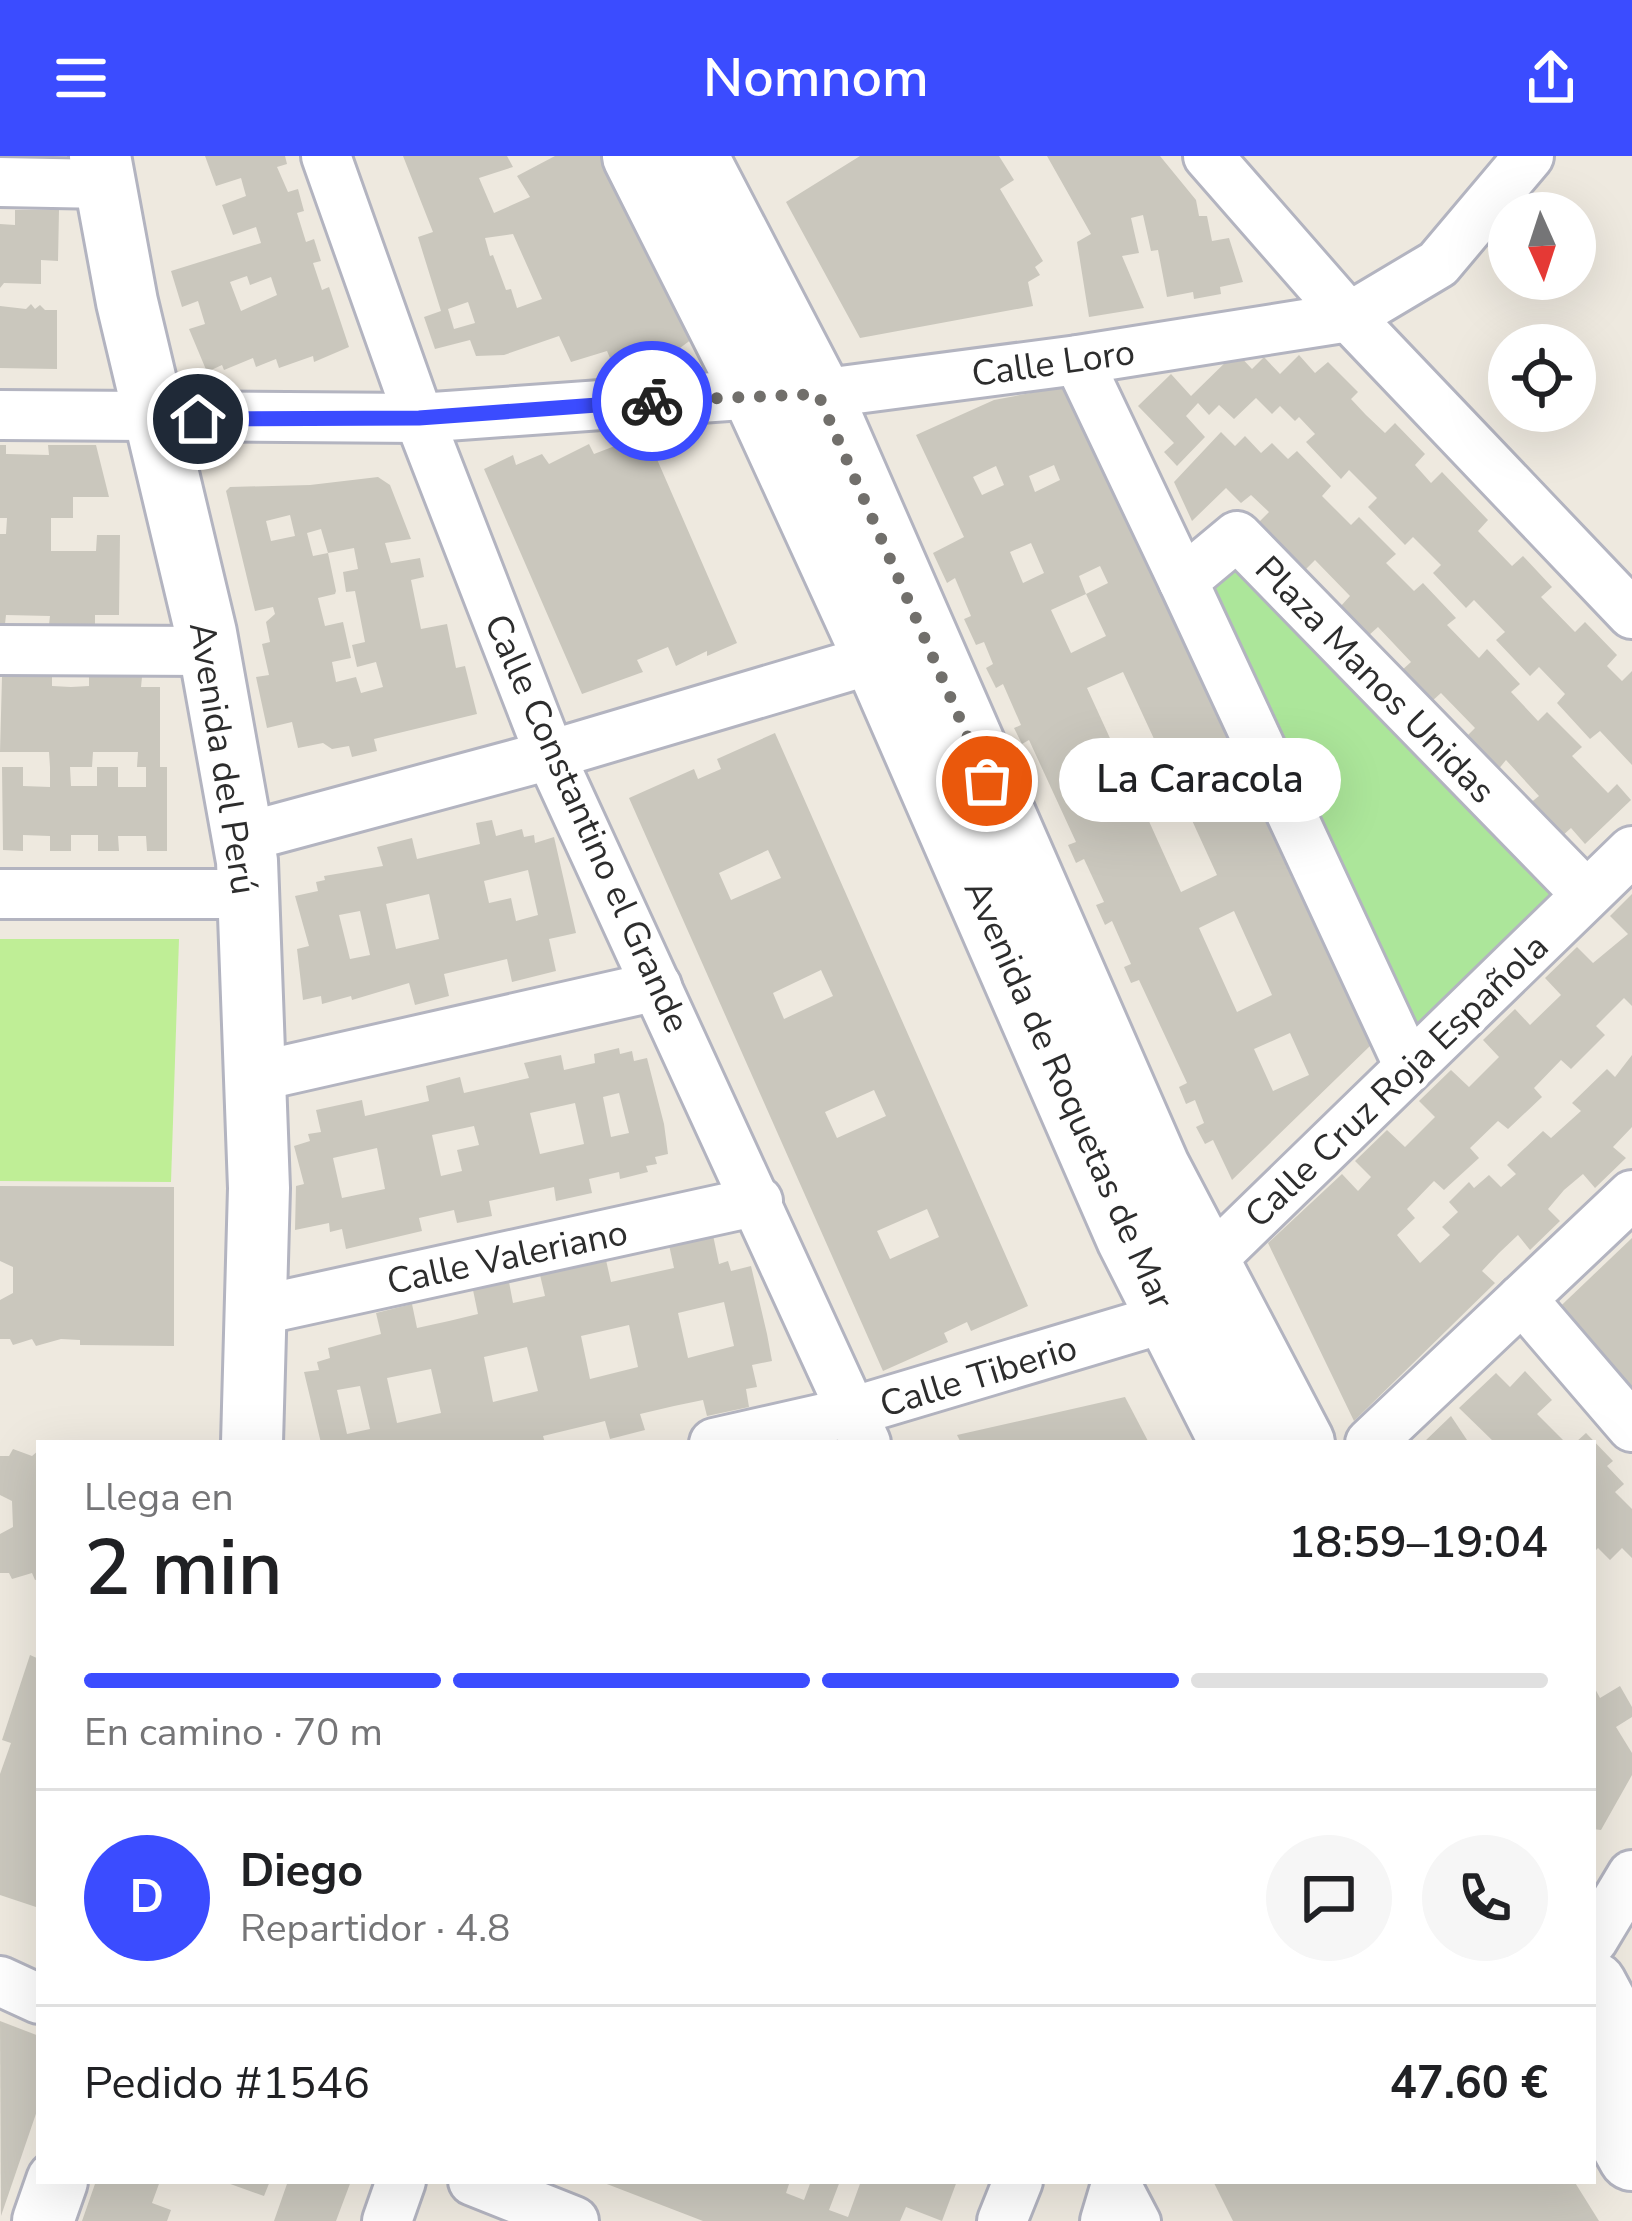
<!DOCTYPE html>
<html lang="es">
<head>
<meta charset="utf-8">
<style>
  body { margin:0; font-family:"Nunito Sans",sans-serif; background:#f6f6f6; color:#202124; height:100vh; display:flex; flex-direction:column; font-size:45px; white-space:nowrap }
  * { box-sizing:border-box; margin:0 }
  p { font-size:39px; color:#757577 }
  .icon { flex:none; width:66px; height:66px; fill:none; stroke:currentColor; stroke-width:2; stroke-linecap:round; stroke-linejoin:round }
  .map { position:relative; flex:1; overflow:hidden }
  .side { position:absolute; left:36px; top:1284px; width:1560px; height:744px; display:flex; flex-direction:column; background:#fff; border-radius:0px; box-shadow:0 12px 48px #0002 }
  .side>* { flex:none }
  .needle { width:78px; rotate:177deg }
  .fabs { position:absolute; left:1488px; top:36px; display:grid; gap:24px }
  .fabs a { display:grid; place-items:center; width:108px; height:108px; border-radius:50%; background:#fff; box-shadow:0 12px 48px #0002; font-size:60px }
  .pin { position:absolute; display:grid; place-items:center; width:102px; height:102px; color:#fff; margin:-51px; border:6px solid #fff; border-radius:50%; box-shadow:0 3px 12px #0007 }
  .courier { position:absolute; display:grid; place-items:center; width:120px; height:120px; margin:-60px; border:9px solid #3b4cff; border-radius:50%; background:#fff; color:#222; box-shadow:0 3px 15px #0007 }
  .bubble { position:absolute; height:84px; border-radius:42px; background:#fff; box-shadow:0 12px 48px #0002; font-size:39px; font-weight:600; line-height:84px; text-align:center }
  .overview em { font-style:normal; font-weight:600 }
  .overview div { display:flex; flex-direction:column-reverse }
  .overview { display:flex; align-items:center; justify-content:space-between; height:204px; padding:0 48px }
  h1 { font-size:78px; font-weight:600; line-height:90px }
  .bar { display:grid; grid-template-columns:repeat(4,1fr); gap:18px 12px; align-content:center; height:144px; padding:0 48px }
  .bar i { height:15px; border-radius:9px; background:#e0e0e0 }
  .bar .current { background:#3b4cff }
  .bar p { grid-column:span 4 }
  .line { display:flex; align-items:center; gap:30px; padding:0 48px; border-top:3px solid #e0e0e0 }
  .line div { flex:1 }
  .round { display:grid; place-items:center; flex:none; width:126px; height:126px; border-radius:63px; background:#f6f6f6 }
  header { display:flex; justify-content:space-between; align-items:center; height:156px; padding:0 48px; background:#3b4cff; color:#fff; font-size:54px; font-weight:600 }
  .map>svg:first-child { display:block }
</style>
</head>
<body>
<header><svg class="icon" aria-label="menu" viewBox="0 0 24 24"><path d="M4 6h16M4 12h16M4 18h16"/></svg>Nomnom<svg class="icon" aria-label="share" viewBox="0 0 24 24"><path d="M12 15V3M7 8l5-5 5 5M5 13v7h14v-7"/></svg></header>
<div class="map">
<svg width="1632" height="2065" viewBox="0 0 1632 2065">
  <rect width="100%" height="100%" fill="#eee9df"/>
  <path fill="#ace69a" d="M1237,380L1586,738L1409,911L1183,425Z"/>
  <path fill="#bfee96" d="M0,783H179L171,1026L0,1025Z"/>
  <g fill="#cac7bd" fill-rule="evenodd">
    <path d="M205,0H285L287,8L277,11L288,36L298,33L304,55L297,57L306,86L314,83L321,105L313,107L322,134L329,131L349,191L314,206L313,200L279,212L276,203L256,211L253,202L224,214L222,209L207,216L189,173L205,168L198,145L182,151L171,115L261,87L256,71L233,79L222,49L246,40L241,22L216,30ZM247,120L250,129L271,121L277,139L241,155L230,126Z"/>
    <path d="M403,0H507L513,11L479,22L494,57L530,41L517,20L555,0H614L700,177L668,201L662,189L642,199L638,189L610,202L607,195L571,206L559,180L504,199L476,200L470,184L435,193L424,161L441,155L418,81L433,76ZM513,78L542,143L517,152L511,133L506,134L493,99L490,100L485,82ZM468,146L475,167L454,173L448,153Z"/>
    <path d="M860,0H999L1014,24L1000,33L1043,105L1035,111L1040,119L1028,126L1033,150L860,182L786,46Z"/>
    <path d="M1047,0H1160L1196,44L1199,60H1207L1212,85L1229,82L1243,126L1220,131L1221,138L1194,143L1193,136L1167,141L1158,94L1151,95L1143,59L1131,62L1139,97L1122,100L1144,152L1089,161L1077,86L1091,78Z"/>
    <path d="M15,54H59L58,105L41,104V128L4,127L0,132V68L15,69Z"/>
    <path d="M31,148L35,153L40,149L45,154H57V213L0,212V150L26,153Z"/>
    <path d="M1236,196L1252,213L1264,201L1280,218L1299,199L1315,217L1328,206L1358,236L1351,243L1366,259L1385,277L1395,267L1425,298L1415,309L1431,327L1442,316L1488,364L1478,375L1512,410L1523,400L1552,431L1541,441L1575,476L1585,466L1617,499L1607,510L1622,525L1632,515V609L1600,575L1590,583L1557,547L1565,538L1539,511L1530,520L1496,484L1505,476L1474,444L1466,452L1433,417L1441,409L1413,381L1405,389L1368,351L1377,342L1349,314L1341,323L1306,286L1315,278L1299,261L1295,265L1280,250L1272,258L1256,242L1234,263L1219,249L1209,259L1198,247L1186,260L1205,281L1177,310L1164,296L1174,287L1138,250L1171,218L1191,240Z"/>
    <path d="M1067,230L1194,506L1203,502L1211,519L1202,523L1215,551L1224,547L1232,565L1223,569L1241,608L1250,604L1257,621L1250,626L1270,669L1278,666L1286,683L1278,687L1306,748L1314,744L1322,761L1314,766L1327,792L1343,805L1335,809L1352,849L1361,845L1369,862L1360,866L1371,889L1232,1024L1213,984L1205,988L1196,971L1204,967L1195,944L1186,948L1179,931L1187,927L1139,824L1131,827L1124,811L1131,808L1112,765L1105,769L1096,749L1104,746L1084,703L1076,707L1068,689L1076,686L1029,584L1022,588L1014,572L1021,569L1003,528L996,532L986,512L993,508L984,486L976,489L964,463L971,460L955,422L947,427L933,397L964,381L916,279L994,244ZM1054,309L1060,324L1035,336L1029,320ZM996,310L1004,329L982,339L973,321ZM1031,387L1044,417L1023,427L1010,396ZM1100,410L1108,427L1086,438L1106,480L1071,497L1051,454L1086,438L1079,420ZM1123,516L1161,598L1125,615L1087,532ZM1179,636L1217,719L1181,736L1143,652ZM1234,755L1272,839L1237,856L1199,772ZM1290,877L1309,919L1273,935L1254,893Z"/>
    <path d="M1221,276L1235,290L1245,280L1261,297L1272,287L1288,303L1297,295L1331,330L1322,340L1351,369L1359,361L1396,398L1386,407L1414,435L1423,427L1456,462L1447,469L1479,502L1487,493L1520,528L1511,536L1538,565L1547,556L1582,591L1572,600L1608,637L1617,628L1631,644L1585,688L1571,672L1561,681L1529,648L1539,640L1506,604L1497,615L1465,582L1475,572L1441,537L1431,546L1401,515L1411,506L1378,471L1368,480L1340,451L1350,440L1315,404L1305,414L1259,366L1269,356L1251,339L1241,347L1226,332L1192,365L1174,326Z"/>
    <path d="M646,278L737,487L707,500V495L676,510L668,491L637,504L643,516L582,538L484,313L513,299L516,309L542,298L549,308L589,288L594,298Z"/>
    <path d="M0,289H6V298L49,299L48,289H96L109,341H73V362H51V395H96L97,379H120L119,459H95V469H49L50,460L6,459L5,468H0V378H6L7,362H0Z"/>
    <path d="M378,321L390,329L411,383L385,387L391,407L420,402L424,421L411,424L421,473L447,468L456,512L465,510L477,558L374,583L377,595L352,601L349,590L332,593L323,587L298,592L292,566L267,572L256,521L269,519L262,488L270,486L266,466L275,458L273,451L255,455L226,335L230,331L310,329ZM290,359L295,380L271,385L266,365ZM321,373L328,397L354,392L358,413L343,416L346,436L355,435L365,486L352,489L357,511L376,506L383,531L361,537L356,521L336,526L332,506L351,502L343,466L325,470L318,442L335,438L336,435L328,397L313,400L307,377Z"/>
    <path d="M2,521H52V530L71,531L89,530V521H142L141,531H160V611H167V695H147L146,680H118L119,695H98V679H71V695H50V680L23,679V695L3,694L2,611H23V630L50,631V611L49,596H0ZM93,596H138L137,611H146V631H118V611H97V630H71L70,611H92Z"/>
    <path d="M775,577L1028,1150L971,1175L967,1166L944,1177L948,1186L883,1215L629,642L694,613L698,623L721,613L717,603ZM768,694L781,722L731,744L719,717ZM821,814L833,840L784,863L773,837ZM874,934L886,960L837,982L825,956ZM927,1053L939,1081L890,1103L877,1075Z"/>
    <path d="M492,664L496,680L522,673L524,681L534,679L535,687L554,681L576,777L549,783L556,815L512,826L507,803L444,818L449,840L415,849L409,827L352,844L351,840L322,848L321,840L303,844L297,793L309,790L295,740L318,735L316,726L325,724L324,720L383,710L377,691L412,682L417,703L480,688L476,667ZM528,714L538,759L516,765L511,742L489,747L484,725ZM429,738L439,783L396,793L386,748ZM360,755L370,799L350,803L339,759Z"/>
    <path d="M1632,738V850L1624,842L1596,870L1605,879L1571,913L1561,904L1534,932L1542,941L1508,973L1498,965L1470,992L1479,1002L1444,1034L1434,1025L1407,1053L1415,1062L1397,1079L1420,1107L1450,1079L1442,1071L1458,1056L1449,1046L1469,1026L1474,1032L1489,1019L1501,1031L1516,1018L1507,1009L1543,975L1551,982L1581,955L1572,947L1607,913L1615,921L1632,899V971L1613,991L1626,1002L1595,1032L1583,1018L1564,1034L1548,1053L1560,1065L1530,1094L1518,1079L1499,1097L1482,1115L1495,1127L1354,1265L1268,1087L1342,1018L1358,1035L1371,1021L1355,1005L1387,974L1405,991L1435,961L1419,945L1451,914L1469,931L1499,901L1483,884L1515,853L1530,869L1561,839L1545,822L1577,791L1593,807L1628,778L1610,760Z"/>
    <path d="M619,892L620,898L632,895L634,905L647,902L664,968L668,998L655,1001L657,1008L646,1010L648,1016L620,1023L619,1016L589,1023L592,1037L556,1045L554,1031L489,1045L492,1060L457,1067L454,1054L419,1062L422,1075L346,1093L342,1073L330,1076L329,1067L295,1074L296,1030L304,1028L294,990L310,985L308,978L321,976L316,954L362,944L365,960L429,945L426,930L460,921L464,937L529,922L524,907L561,899L564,914L595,907L594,898ZM619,937L629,977L611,981L603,941ZM575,947L584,988L540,998L530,957ZM474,970L479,989L457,994L462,1015L441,1020L432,979ZM377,992L385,1033L342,1042L333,1002Z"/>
    <path d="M0,1030L174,1031V1190L80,1189V1184L61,1183L36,1190L32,1183L13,1189L10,1183H0V1144L13,1137V1111L0,1105Z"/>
    <path d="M713,1079L719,1108L728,1105L731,1115L751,1110L767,1178L772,1205L752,1209L757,1231L746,1233L749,1251L707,1260L703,1244L674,1250L640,1258L645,1274L610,1283L605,1265L543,1280L545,1287H321L304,1216L319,1214L317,1206L330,1202L328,1192L381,1178L376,1157L412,1148L417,1172L449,1165L478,1158L473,1134L509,1126L513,1147L545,1140L540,1119L606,1104L611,1126L674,1112L669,1089ZM724,1146L734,1190L688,1202L678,1157ZM629,1169L638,1211L590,1223L581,1180ZM527,1191L538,1235L493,1246L484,1201ZM431,1213L441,1257L397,1267L387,1222ZM360,1230L370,1273L347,1278L337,1234Z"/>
    <path d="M1632,1082V1256L1545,1165Z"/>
    <path d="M1525,1215L1552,1244L1537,1258L1566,1287H1495L1459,1252L1496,1217L1510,1231Z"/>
    <path d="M1125,1241L1149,1287H961L957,1279Z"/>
    <path d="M1451,1260L1469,1287H1423Z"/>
    <path d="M1586,1277L1613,1305L1607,1310L1624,1328L1615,1336L1632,1353V1402L1622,1392L1610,1404L1598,1392L1593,1397V1287H1575Z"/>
    <path d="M13,1293L32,1300L39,1294V1423L35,1424L32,1417L12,1423L9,1417H0V1378L13,1371L12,1345L0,1339V1300H9Z"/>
    <path d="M30,1499L39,1503V1752L0,1739V1618L11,1587L2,1584Z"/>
    <path d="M1593,1529L1600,1542L1620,1530L1632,1551V1561L1616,1571L1632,1597V1619L1601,1674L1593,1673Z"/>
    <path d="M0,1865L39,1880V1949L1,2060Z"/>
    <path d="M96,2025H160L152,2047L171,2054L167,2065H82Z"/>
    <path d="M222,2025H270L264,2040Z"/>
    <path d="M288,2025H351L336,2065H274Z"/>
    <path d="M599,2025H790L786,2037L804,2044L811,2025H840L829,2054L848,2061L861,2025H957L942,2065L906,2051L900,2065H703Z"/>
    <path d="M1213,2025H1574L1599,2065H1233Z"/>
  </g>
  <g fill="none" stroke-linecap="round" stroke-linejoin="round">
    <g stroke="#b3b4c0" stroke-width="42">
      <path id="pedestrian" d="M1121,2025L1142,2065"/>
    </g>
    <g stroke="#b3b4c0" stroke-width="54">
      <g id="minor">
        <path d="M326,0L419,262L550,599L866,1287"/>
        <path d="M1208,0L1349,161L1632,458"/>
        <path d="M0,26L105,28"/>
        <path d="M1078,204L1183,425"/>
        <path d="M0,259L419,262L756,238H818L1078,204L1349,161L1438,108L1529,0"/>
        <path d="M0,494L209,495"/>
        <path d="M242,682L550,599L877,502"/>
        <path d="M0,738H248"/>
        <path d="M1409,911L1183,425L1237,380L1586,738"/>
        <path d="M255,921L657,830"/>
        <path d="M1522,1143L1632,1271"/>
        <path d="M256,1155L758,1045"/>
        <path d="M714,1287L851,1256L1169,1161L1206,1109L1632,695"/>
        <path d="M1370,1287L1632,1039"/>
        <path d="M1593,1784L1632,1719"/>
        <path d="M0,1825L39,1843"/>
        <path d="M473,2025L574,2065"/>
        <path d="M387,2065L401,2025"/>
        <path d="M1002,2065L1018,2025"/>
        <path d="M1105,2065L1117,2025"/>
      </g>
    </g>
    <g stroke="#b3b4c0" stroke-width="66">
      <g id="tertiary">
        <path d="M100,0L127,146L206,477L247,705L259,1032L252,1287"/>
        <path d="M43,2065L57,2025"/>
      </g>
    </g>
    <g stroke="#b3b4c0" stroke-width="72">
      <g id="secondary">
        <path d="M636,0L756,238L877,502L1130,1082L1234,1287"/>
        <path d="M694,0L818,238L1156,1011L1301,1287"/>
        <path d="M1593,1829L1632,1902"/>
        <path d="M1593,1931L1632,2001"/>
      </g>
    </g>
    <use href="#pedestrian" stroke="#fff" stroke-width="36"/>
    <use href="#minor" stroke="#fff" stroke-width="48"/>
    <use href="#tertiary" stroke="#fff" stroke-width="60"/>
    <use href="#secondary" stroke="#fff" stroke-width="66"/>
  </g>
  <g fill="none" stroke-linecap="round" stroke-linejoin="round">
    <path stroke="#716f6b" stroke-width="12" stroke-dasharray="0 21.6" d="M652,245L818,238L987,625"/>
    <path stroke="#3b4cff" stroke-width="15" d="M198,263L419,262L652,245"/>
  </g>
  <g text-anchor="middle" stroke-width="10" stroke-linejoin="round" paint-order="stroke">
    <g font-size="36" fill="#2d2d2d" stroke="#fff">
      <text transform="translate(1053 206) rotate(-8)" y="13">Calle Loro</text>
      <text transform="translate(1376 523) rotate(46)" y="13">Plaza Manos Unidas</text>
      <text transform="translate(224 602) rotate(81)" y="13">Avenida del Perú</text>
      <text transform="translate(588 667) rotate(66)" y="13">Calle Constantino el Grande</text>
      <text transform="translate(1396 924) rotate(-44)" y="13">Calle Cruz Roja Española</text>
      <text transform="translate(1070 938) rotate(66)" y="13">Avenida de Roquetas de Mar</text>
      <text transform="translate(507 1100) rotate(-12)" y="13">Calle Valeriano</text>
      <text transform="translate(978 1219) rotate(-17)" y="13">Calle Tiberio</text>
    </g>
  </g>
</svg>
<div class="fabs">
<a><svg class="needle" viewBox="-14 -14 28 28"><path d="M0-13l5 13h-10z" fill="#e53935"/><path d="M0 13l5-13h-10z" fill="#757577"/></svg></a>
<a><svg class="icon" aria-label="locate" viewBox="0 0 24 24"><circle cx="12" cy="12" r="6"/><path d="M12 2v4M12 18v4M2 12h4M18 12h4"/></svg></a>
</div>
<div class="pin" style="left:987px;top:625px;background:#ea580c"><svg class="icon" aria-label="bag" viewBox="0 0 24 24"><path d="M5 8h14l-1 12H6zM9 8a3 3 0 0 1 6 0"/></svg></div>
<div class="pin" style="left:198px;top:263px;background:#1f2937"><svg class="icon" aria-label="home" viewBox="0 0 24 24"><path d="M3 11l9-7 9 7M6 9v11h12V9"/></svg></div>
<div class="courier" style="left:652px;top:245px"><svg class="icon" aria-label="bike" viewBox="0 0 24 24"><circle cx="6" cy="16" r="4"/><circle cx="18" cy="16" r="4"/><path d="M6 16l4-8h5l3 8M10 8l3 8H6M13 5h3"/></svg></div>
<div class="bubble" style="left:1059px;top:582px;width:282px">La Caracola</div>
<section class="side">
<div class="overview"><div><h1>2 min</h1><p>Llega en</p></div><em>18:59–19:04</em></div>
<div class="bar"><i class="current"></i><i class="current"></i><i class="current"></i><i></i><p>En camino · 70 m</p></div>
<div class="line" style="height:216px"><b class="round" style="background:#3b4cff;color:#fff">D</b><div><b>Diego</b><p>Repartidor · 4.8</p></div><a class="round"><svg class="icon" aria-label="chat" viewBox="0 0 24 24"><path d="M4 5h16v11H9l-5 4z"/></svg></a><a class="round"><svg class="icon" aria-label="phone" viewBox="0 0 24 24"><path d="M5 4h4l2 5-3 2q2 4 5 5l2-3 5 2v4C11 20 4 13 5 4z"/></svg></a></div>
<div class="line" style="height:156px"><div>Pedido #1546</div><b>47.60 €</b></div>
</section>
</div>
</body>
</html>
